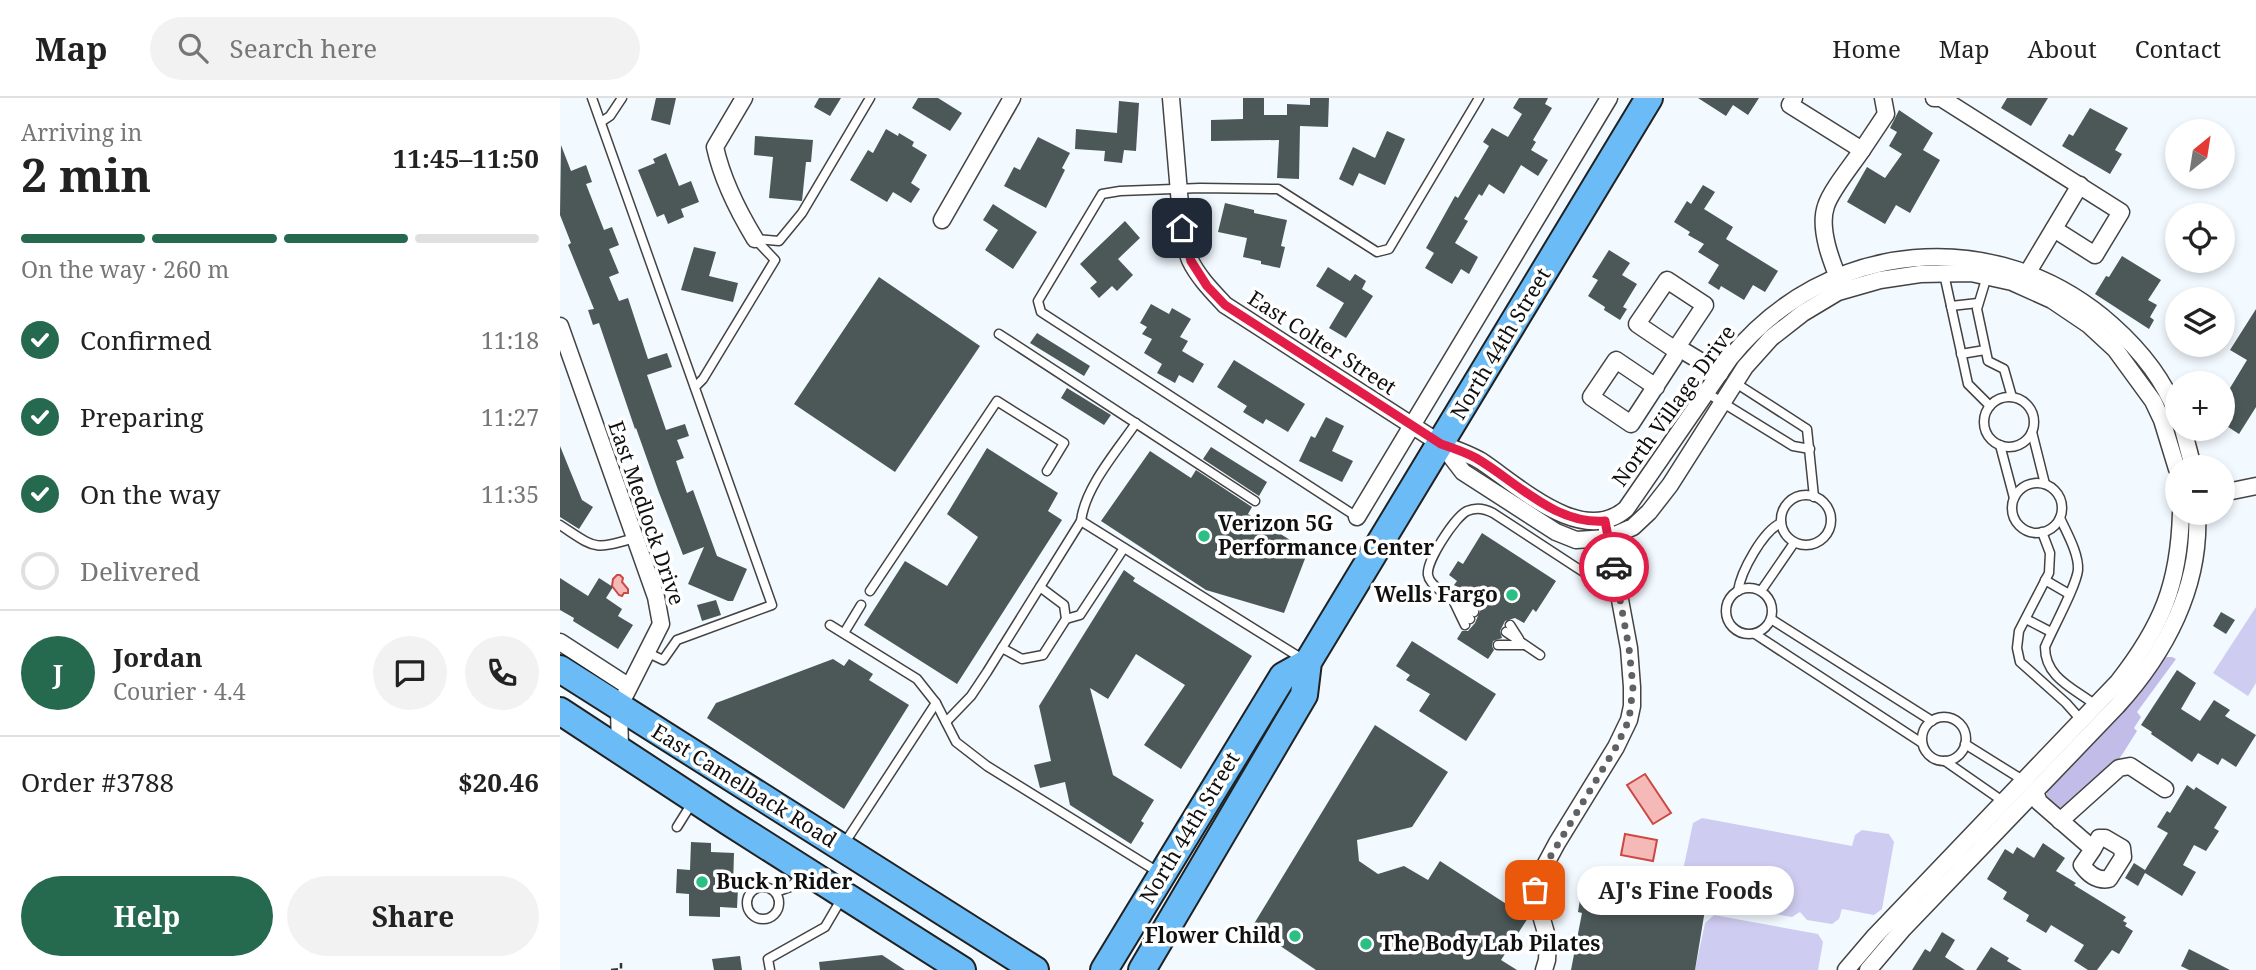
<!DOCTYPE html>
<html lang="en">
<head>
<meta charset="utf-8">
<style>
  body { margin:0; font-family:"Noto Serif",serif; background:#f2f2f2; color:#222; height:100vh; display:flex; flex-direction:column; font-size:26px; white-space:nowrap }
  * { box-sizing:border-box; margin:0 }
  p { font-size:23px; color:#767676 }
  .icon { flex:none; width:38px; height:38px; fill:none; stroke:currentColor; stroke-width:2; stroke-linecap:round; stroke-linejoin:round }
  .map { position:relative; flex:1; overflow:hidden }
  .details { display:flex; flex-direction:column; background:#fff; width:560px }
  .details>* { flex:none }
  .needle { width:46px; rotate:30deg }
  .buttons { position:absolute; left:1605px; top:21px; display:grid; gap:14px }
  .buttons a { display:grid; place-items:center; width:70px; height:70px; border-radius:50%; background:#fff; box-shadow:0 4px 10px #0003; font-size:35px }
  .pin { position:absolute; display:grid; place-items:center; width:60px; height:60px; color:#fff; margin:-30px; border-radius:14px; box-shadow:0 4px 10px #0006 }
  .courier { position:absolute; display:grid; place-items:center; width:70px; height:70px; margin:-35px; border:5px solid #e11d48; border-radius:50%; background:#fff; color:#222; box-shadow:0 2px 9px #0007 }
  .bubble { position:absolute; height:49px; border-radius:24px; background:#fff; box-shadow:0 4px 10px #0003; font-size:23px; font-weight:700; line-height:49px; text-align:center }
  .overview em { font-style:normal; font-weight:700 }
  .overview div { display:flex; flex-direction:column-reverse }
  .overview { display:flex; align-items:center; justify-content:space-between; height:119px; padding:0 21px }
  h1 { font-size:46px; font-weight:700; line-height:52px }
  .bar { display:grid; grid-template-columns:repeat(4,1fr); gap:10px 7px; align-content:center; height:84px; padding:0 21px }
  .bar i { height:9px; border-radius:5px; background:#e0e0e0 }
  .bar .active { background:#25694f }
  .bar p { grid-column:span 4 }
  .line { display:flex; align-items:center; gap:18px; padding:0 21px; border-top:2px solid #e0e0e0 }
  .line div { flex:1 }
  .round { display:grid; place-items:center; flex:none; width:74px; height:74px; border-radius:37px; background:#f2f2f2 }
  ol { padding:0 21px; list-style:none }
  li { display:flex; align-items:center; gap:21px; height:77px }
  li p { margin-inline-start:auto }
  li .icon { padding:7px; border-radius:50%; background:#25694f; color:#fff; stroke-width:4 }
  li:last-child { color:#767676 }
  li i { width:38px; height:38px; border:4px solid #e0e0e0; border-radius:50% }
  .cta { display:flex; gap:14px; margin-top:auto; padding:14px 21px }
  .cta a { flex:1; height:80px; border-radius:42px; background:#25694f; color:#fff; font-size:28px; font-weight:700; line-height:80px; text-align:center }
  .cta a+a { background:#f2f2f2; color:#222 }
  header { display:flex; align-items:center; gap:42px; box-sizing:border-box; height:98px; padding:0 35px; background:#fff; border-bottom:2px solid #e0e0e0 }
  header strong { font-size:33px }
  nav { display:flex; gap:38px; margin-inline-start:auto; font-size:24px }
  .search { width:490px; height:63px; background:#f2f2f2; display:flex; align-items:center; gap:18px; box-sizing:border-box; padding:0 24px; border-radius:38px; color:#767676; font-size:26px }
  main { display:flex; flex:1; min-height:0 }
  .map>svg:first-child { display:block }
</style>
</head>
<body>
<header>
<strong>Map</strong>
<div class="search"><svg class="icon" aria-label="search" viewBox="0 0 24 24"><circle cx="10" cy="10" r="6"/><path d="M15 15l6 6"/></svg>Search here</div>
<nav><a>Home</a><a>Map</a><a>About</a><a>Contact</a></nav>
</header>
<main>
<section class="details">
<div class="overview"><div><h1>2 min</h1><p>Arriving in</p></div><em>11:45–11:50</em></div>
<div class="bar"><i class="active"></i><i class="active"></i><i class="active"></i><i></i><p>On the way · 260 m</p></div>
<ol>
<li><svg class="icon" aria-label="check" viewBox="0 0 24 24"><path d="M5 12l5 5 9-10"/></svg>Confirmed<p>11:18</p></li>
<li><svg class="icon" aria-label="check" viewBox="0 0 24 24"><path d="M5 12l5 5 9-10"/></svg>Preparing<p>11:27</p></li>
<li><svg class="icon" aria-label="check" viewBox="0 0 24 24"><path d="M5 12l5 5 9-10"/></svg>On the way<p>11:35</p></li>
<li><i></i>Delivered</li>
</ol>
<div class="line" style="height:126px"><b class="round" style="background:#25694f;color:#fff">J</b><div><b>Jordan</b><p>Courier · 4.4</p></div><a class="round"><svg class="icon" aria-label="chat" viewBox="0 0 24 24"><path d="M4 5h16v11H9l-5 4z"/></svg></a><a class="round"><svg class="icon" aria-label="phone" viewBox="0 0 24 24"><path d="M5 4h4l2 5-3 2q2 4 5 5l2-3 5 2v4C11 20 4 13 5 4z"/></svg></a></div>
<div class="line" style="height:91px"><div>Order #3788</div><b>$20.46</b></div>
<div class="cta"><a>Help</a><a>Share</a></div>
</section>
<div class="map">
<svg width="1696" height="872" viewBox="0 0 1696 872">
  <rect width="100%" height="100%" fill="#f2f9ff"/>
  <path fill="#c2bce9" d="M1607,559H1612L1616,561L1577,614L1581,619L1574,630L1577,633L1558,663L1502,711L1497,712L1486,704L1488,686L1599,564Z"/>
  <g fill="#cecdf1">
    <path d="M1696,509V585L1688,598L1653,575Z"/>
    <path d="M1142,720L1292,748L1295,737L1302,732L1329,736L1334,744L1322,811L1314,817L1282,811L1279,821L1272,826L1247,822L1240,814L1232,819L1205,814L1200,806L1192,812L1165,807L1160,799L1152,804L1125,799L1119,791L1133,725Z"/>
    <path d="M1154,817L1258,836L1263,844L1258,872H1135L1145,825Z"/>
  </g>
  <g fill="#f5bab8" stroke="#cc4840" stroke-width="2">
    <path d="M57,477H60L63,480L62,484L68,491V495H64L62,498L59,497L52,488L53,481Z"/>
    <path d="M1085,676L1111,715L1093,726L1067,687Z"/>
    <path d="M1065,736L1097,742L1093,763L1061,757Z"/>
  </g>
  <g fill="#4c5858">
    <path d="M96,0H116L110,27L91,22Z"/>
    <path d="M259,0H281L270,18L254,9Z"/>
    <path d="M358,0H378L402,15L390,33L352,10Z"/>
    <path d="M683,0H704V17H727V6L750,7V0H769L768,29L740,28L739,81L717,80L719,42L651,43V22L683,21Z"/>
    <path d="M959,0H988L985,6L992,10L973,42L976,44L971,52L988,62L978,78L961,67L944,96L929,86L922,98L919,96L904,121L908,123L895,145L918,159L909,176L901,171L892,186L865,170L874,155L866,150L895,98L898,100L929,48L923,44L932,30L948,39L962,16L953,10Z"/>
    <path d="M1138,0H1199L1188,17L1173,7L1166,18Z"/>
    <path d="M1447,0H1488L1471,28L1441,10Z"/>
    <path d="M559,3L579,5L576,53L564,52L562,65L544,63L545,53L515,51L516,31L557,35Z"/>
    <path d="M1530,10L1568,30L1555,52L1562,56L1550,76L1502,48L1509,36L1513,38Z"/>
    <path d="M1339,12L1373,35L1363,52L1380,62L1350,115L1336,107L1325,126L1287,104L1307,69L1325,80L1342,56L1329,48L1337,34L1330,30Z"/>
    <path d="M326,31L338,38L339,35L354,44L352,48L367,57L351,85L360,91L351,105L333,94L327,104L290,82L308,52L313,55Z"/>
    <path d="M827,33L845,41L825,87L799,75L793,88L779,81L793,49L815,60Z"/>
    <path d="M195,38L253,42L251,64H246L242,103L209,100L213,59L194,57Z"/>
    <path d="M478,39L510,55L502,70L505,72L486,110L444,88L454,69L460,72Z"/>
    <path d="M1,47L11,73L26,67L32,84L26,86L44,132L52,129L59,147L49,151L59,175L49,179L59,203L68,200L88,261L107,255L112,269L87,277L106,332L125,326L129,338L117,342L124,360L116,363L127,395L133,392L157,458L187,471L173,503H168L128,486L144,449L123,457L98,392L76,330L75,331L39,225L33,227L28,212L34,211L8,147L11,145L0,117Z"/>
    <path d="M106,55L119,88L131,83L139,104L121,111L124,119L108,126L104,116L97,119L78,72L95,65L93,61Z"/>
    <path d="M1143,87L1155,94L1144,111L1173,129L1166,141L1218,173L1205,194L1193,187L1184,202L1161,188L1159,192L1148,185L1159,167L1138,154L1144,146L1128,137L1130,134L1114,124L1127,103L1131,106Z"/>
    <path d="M665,105L694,112V115L727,122L721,148L725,149L720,170L701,166V163L683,159L687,140L658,134Z"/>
    <path d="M433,106L477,134L453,171L425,152L438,132L423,122Z"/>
    <path d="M565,123L580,140L558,161L573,177L557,193L552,188L539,200L530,190L537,184L520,166Z"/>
    <path d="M134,149L156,154L149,178L178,185L173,204L121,192Z"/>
    <path d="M1049,152L1070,165L1062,177L1077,186L1063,209L1067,211L1060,222L1044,212L1045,209L1028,198L1038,182L1032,179Z"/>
    <path d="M1562,158L1601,182L1588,202L1597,207L1590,219L1594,222L1589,231L1535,196L1546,178L1549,179Z"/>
    <path d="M768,169L790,183L795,176L806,183L802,191L813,198L786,240L769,230L784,205L756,188Z"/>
    <path d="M319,179L420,248L335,374L234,306Z"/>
    <path d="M591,206L609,216L612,210L631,221L620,239L628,243L622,253L644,266L633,285L619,277L615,285L597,275L602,266L584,255L592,241L582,236L587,229L580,225Z"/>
    <path d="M1696,211V309L1679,336L1662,325V286L1670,290L1687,262L1670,252Z"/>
    <path d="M477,235L530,268L524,278L470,245Z"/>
    <path d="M674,262L745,306L728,334L706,321L703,326L683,314L687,308L657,289Z"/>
    <path d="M507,290L551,317L544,327L501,300Z"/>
    <path d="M766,319L784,328L772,353L793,363L782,384L739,363L751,338L755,340Z"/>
    <path d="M0,348L22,402L33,409L19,431L0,419Z"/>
    <path d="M651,349L707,384L699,398L643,361Z"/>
    <path d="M427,350L498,395L488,413L502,422L397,586L304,527L345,463L387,488L418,439L387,416Z"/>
    <path d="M590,353L631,380L636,372L692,409L688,416L748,453L724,515L646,492L541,423Z"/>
    <path d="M922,435L996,483L976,514L973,511L964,525L955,520L945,523L940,533L942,540L933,543L932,548L934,552L928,561L897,541L902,533H908L915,525L920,513L925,509V505L894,487L897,483L889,477L898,463L903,466Z"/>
    <path d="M564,472L575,480L573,483L692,558L621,671L584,647L625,587L576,556L548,601L530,590L553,677L594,702L581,723L584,725L571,746L510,707L505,684L480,690L474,667L491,663L479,608Z"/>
    <path d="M0,480L28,498L39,480L53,489L46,500L62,511L58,518L73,527L58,551L13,523L14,520L0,512Z"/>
    <path d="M156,502L161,517L142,523L137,507Z"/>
    <path d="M1661,514L1675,522L1666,536L1653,528Z"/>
    <path d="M852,543L936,596L906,643L859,613L870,596L846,582L850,577L836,568Z"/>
    <path d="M273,561L284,568L289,561L313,576L309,582L349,607L284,711L147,620L156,605Z"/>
    <path d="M1617,572L1636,585L1621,611L1640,623L1654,602L1670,612L1665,618L1696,637L1676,669L1662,660L1658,667L1638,655L1632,664L1591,636L1592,634L1581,627Z"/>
    <path d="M815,627L888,674L852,729L797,742L799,763L818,776L844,768L868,782L880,763L968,820L941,862L957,872H756L692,829Z"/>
    <path d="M1627,687L1634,692L1636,689L1667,709L1654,730L1659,733L1646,753L1634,747L1623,767L1636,774L1622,798L1585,775L1578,788L1565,780L1574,765L1585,772L1608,735L1597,729L1607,713L1610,715Z"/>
    <path d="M131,744L151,745V754L174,755L173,790H178L177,810L160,809V819L129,818V796L116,795L117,771L130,772Z"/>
    <path d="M1483,745L1505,760L1496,773L1516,785L1514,787L1566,819L1563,823L1567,825L1565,828L1573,833L1559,856L1552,852L1537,872H1528L1514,863L1524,847L1491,827L1486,835L1466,823L1469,817L1443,801L1447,794L1427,781L1445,751L1453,756L1457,749L1474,760Z"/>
    <path d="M1030,778L1110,792L1109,799L1146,806L1135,872H1011L1022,815L1018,814L1021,795L1027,796Z"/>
    <path d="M1382,834L1395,842L1385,859L1405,872H1352L1365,851L1370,854Z"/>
    <path d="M1431,849L1449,860L1447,863L1462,872H1416Z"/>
    <path d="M1629,851L1670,872H1629L1621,868Z"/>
    <path d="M322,857L345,872H260L259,864Z"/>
    <path d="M180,858L182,872H154L152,861Z"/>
  </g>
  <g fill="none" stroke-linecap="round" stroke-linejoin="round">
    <g stroke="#434343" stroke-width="11">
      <g id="service">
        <path d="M32,0L212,507L117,542L103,562L86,554"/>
        <path d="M41,24L50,18L62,0"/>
        <path d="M195,141L219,143L242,115L310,0"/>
        <path d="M1384,176L1408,286L1430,308"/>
        <path d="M1427,178L1417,211L1428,263L1444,271L1452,299"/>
        <path d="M1391,208L1418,205"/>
        <path d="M439,236L695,403"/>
        <path d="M1401,256L1425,252"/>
        <path d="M1174,284L1247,331L1254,399"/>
        <path d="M135,289L143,281L215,162L195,141"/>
        <path d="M1147,295L1233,348L1250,351"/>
        <circle cx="1449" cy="324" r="25"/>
        <path d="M1472,334L1485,386"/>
        <path d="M1440,347L1454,400"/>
        <circle cx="1477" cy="410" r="25"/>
        <circle cx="1246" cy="422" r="25"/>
        <path d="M797,419L481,214L478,203L542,96L560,93L640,90L718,91L817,154L829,151L919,0"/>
        <path d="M1500,420C1507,435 1519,456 1518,472C1516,489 1493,530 1485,549C1485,581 1516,591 1538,609"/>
        <path d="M521,423L744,562"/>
        <path d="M0,427C37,451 32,452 75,440"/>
        <path d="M1482,434L1490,455L1489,475L1459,533L1457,550L1460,564L1506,605L1522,623"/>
        <path d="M1485,482L1509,496"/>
        <path d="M480,489L504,507L506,521"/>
        <circle cx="1189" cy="513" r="23"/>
        <path d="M310,493L437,303L504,345L487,373"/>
        <path d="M1178,493C1181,473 1203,433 1221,425"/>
        <path d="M1201,493L1234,445"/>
        <path d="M893,502L905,527"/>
        <path d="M901,502L919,507"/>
        <path d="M900,510L910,521"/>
        <path d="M914,514C903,507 870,491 868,477C866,463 895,419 907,413C916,409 924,410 933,415L1031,479"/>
        <path d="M1211,521L1372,623"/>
        <path d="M1466,521L1491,534"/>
        <path d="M270,527L357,581L376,605L284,746"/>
        <path d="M950,527L959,541"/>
        <path d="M946,534L980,557"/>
        <path d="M284,535L301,507"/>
        <path d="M1195,536L1362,645"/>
        <path d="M938,547H963"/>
        <path d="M442,550L462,561L483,557L506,521L520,517L564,450"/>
        <path d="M376,605L396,644L427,668L598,774"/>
        <circle cx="1384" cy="641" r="22"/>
        <path d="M386,624L411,598L427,574L521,423C525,389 557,353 576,325"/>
        <path d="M1405,646L1466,684"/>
        <path d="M1385,663L1444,704"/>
        <path d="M117,729L132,705"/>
        <circle cx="203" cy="805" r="16"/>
        <path d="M216,794L230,789L245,775"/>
        <path d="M210,872L208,861L265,829L282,800"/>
      </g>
    </g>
    <g stroke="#434343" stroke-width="19">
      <g id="minor">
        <path d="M184,0L155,49C162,81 178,113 195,141"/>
        <path d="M611,0L622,130C624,140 626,152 630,162C638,179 653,194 665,207L881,346C895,351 909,356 921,363C959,388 1022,449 1066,411L1170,260C1266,141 1436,124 1552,227C1579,251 1604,282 1617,316"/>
        <path d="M1234,0L1230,7L1302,52L1326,16L1323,0"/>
        <path d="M1374,0H1381L1561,114L1535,157L1494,131"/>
        <path d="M382,122L452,0"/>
        <path d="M1466,182L1468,174L1520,87"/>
        <path d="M1281,187C1272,165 1258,131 1266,108C1271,92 1292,67 1302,52"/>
        <path d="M0,228L96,499L101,526L59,609L60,652"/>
        <path d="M1096,289L1056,262L1031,299L1071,326L1114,260L1117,249L1145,207L1107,182L1077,226L1111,249H1117L1160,275"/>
        <path d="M1623,331L1633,369"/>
        <path d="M883,348L903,374L996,434L1016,442L1048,440L1073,429L1089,414L1110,387L1185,269L1211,240L1243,215L1278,194L1320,182L1360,176L1411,175L1452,184L1492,202L1529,227L1555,251L1593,303L1602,322L1617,371"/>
        <path d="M1662,395L1696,388"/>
        <path d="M797,419L1049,0"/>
        <path d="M0,544L68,588"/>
        <path d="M1475,694L1479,704L1533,751L1539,740H1545L1562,750L1563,759L1549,781C1538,783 1529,777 1522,767L1533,751"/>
        <path d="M1500,723L1559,670L1570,668L1605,691"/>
        <path d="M984,872L987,862L988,842L978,807L975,792L983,771L997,745L1056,649L1069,622L1072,608V589L1069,550L1047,432"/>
        <path d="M1286,872L1315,838L1558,584C1602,528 1619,486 1621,415"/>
        <path d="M1308,872L1342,832L1557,608C1605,555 1641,489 1637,415"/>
      </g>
    </g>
    <g stroke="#212121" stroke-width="30">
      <g id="primary">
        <path d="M0,571L475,872"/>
        <path d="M0,613L169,724L402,872"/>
        <path d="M544,872L723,578L748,564"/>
        <path d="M582,872L744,597L748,564L1089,0"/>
      </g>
    </g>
    <path stroke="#323232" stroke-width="2.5" stroke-dasharray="7 3.5" stroke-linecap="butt" d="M51,872L61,871V865"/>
    <use href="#service" stroke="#fff" stroke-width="8"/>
    <use href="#minor" stroke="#fff" stroke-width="16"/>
    <use href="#primary" stroke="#6bbcf6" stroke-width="26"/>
  </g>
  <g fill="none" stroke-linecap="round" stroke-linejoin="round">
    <path stroke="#5f6264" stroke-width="7" stroke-dasharray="0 12.6" d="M975,792L983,771L1056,649L1069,622L1073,589L1069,550L1054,469"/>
    <path stroke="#e11d48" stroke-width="9" d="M622,130L631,163L647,188L665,207L881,346C893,350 905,354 916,360C957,384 995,427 1045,423L1054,469"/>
  </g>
  <g fill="#29bf85" stroke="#fff" stroke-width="2.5">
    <circle cx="644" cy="438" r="7"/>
    <circle cx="952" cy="497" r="7"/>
    <circle cx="142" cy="784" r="7"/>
    <circle cx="735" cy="838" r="7"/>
    <circle cx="806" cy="846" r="7"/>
  </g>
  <g text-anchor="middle" stroke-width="7" stroke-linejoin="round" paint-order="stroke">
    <g font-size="21" fill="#101010" stroke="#fff">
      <text transform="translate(762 245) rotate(33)" y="7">East Colter Street</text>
      <text transform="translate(941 246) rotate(-59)" y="7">North 44th Street</text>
      <text transform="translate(1114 308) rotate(-54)" y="7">North Village Drive</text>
      <text transform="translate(86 415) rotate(71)" y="7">East Medlock Drive</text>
      <text transform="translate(184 688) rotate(32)" y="7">East Camelback Road</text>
      <text transform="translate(630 730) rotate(-59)" y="7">North 44th Street</text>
    </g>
    <g font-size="21" font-weight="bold" fill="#101010" stroke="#fff" text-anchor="start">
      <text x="658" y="433">Verizon 5G<tspan x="658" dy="24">Performance Center</tspan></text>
      <text x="938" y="504" text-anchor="end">Wells Fargo</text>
      <text x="156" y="791">Buck n Rider</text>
      <text x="721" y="845" text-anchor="end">Flower Child</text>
      <text x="820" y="853">The Body Lab Pilates</text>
    </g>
  </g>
</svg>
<div class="buttons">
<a><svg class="needle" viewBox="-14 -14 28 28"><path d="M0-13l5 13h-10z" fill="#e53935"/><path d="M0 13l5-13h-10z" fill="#767676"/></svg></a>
<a><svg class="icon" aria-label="locate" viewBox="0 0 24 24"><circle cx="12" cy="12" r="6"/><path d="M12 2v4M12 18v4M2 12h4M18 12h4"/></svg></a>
<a><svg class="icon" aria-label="layers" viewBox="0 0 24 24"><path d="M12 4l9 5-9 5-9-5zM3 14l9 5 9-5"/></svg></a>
<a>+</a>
<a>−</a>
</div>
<div class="pin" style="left:975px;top:792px;background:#ea580c"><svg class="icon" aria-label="bag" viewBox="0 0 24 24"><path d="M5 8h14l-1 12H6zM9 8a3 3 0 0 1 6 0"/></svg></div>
<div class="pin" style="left:622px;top:130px;background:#1f2937"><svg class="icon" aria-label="home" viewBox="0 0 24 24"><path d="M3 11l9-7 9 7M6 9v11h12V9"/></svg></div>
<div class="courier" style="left:1054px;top:469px"><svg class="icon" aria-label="car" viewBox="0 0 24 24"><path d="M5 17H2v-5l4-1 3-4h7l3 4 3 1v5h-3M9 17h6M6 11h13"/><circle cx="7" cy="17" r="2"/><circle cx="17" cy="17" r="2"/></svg></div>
<div class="bubble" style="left:1017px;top:768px;width:217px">AJ's Fine Foods</div>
</div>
</main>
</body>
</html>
